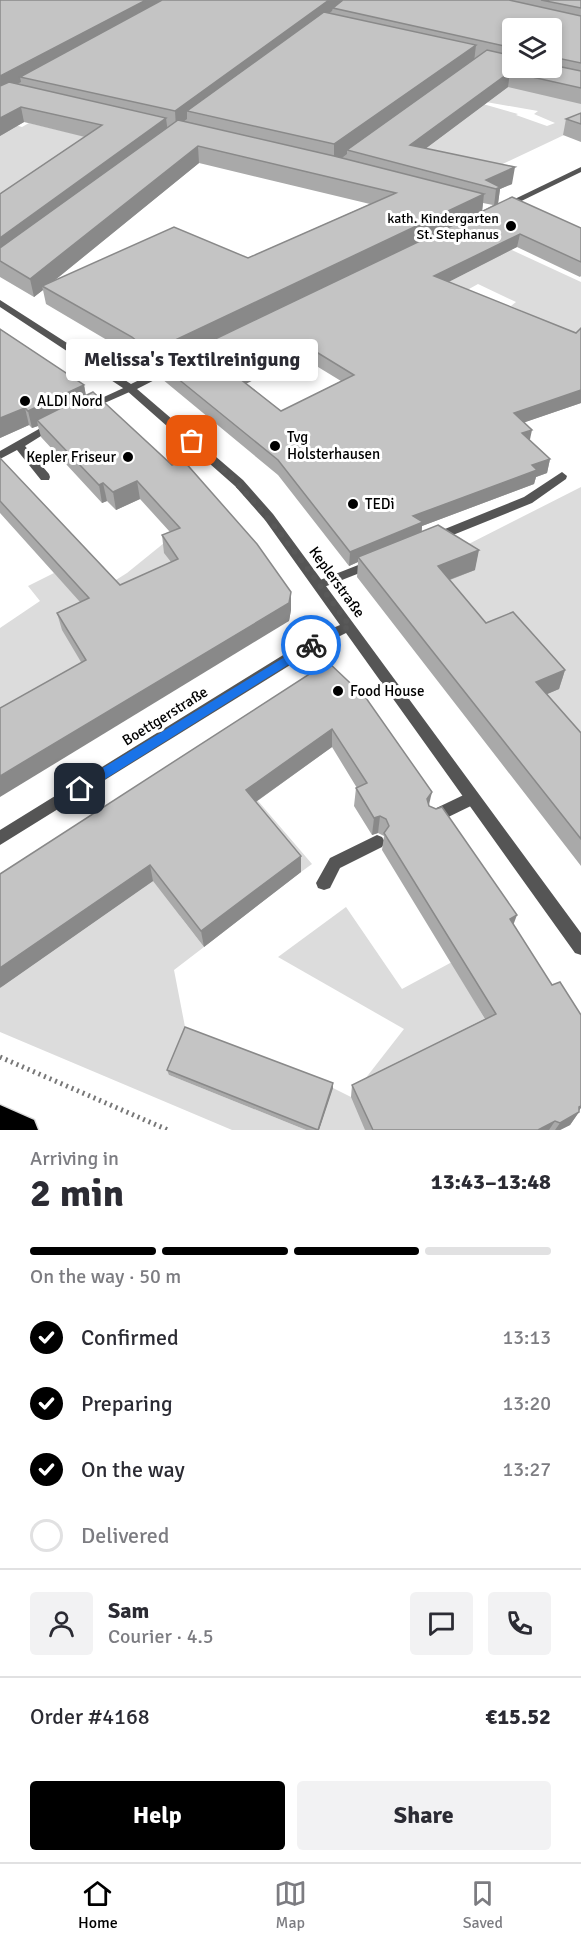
<!DOCTYPE html>
<html lang="en">
<head>
<meta charset="utf-8">
<style>
  body { margin:0; font-family:Signika,sans-serif; background:#f2f2f3; color:#2b2b33; height:100vh; display:flex; flex-direction:column; font-size:22px; white-space:nowrap }
  * { box-sizing:border-box; margin:0 }
  p { font-size:20px; color:#7c7c81 }
  .icon { flex:none; width:33px; height:33px; fill:none; stroke:currentColor; stroke-width:2; stroke-linecap:round; stroke-linejoin:round }
  .map { position:relative; height:1130px; overflow:hidden }
  .panel { display:flex; flex-direction:column; background:#fff; flex:1 }
  .panel>* { flex:none }
  .controls { position:absolute; left:502px; top:18px; display:grid; gap:12px }
  .controls a { display:grid; place-items:center; width:60px; height:60px; border-radius:6px; background:#fff; box-shadow:0 3px 9px #0003; font-size:30px }
  .pin { position:absolute; display:grid; place-items:center; width:51px; height:51px; color:#fff; margin:-26px; border-radius:12px; box-shadow:0 3px 9px #0006 }
  .courier { position:absolute; display:grid; place-items:center; width:60px; height:60px; margin:-30px; border:4px solid #1a73e8; border-radius:50%; background:#fff; color:#222; box-shadow:0 2px 8px #0007 }
  .bubble { position:absolute; height:42px; border-radius:6px; background:#fff; box-shadow:0 3px 9px #0003; font-size:20px; font-weight:800; line-height:42px; text-align:center }
  .overview em { font-style:normal; font-weight:800 }
  .overview div { display:flex; flex-direction:column-reverse }
  .overview { display:flex; align-items:center; justify-content:space-between; height:102px; padding:0 30px }
  h1 { font-size:39px; font-weight:800; line-height:45px }
  .bar { display:grid; grid-template-columns:repeat(4,1fr); gap:9px 6px; align-content:center; height:72px; padding:0 30px }
  .bar i { height:8px; border-radius:4px; background:#e1e1e2 }
  .bar .selected { background:#000 }
  .bar p { grid-column:span 4 }
  .line { display:flex; align-items:center; gap:15px; padding:0 30px; border-top:2px solid #e1e1e2 }
  .line div { flex:1 }
  .round { display:grid; place-items:center; flex:none; width:63px; height:63px; border-radius:6px; background:#f2f2f3 }
  ol { padding:0 30px; list-style:none }
  li { display:flex; align-items:center; gap:18px; height:66px }
  li p { margin-inline-start:auto }
  li .icon { padding:6px; border-radius:50%; background:#000; color:#fff; stroke-width:4 }
  li:last-child { color:#7c7c81 }
  li i { width:33px; height:33px; border:3px solid #e1e1e2; border-radius:50% }
  .primary-button { display:flex; gap:12px; margin-top:auto; padding:12px 30px }
  .primary-button a { flex:1; height:69px; border-radius:6px; background:#000; color:#fff; font-size:24px; font-weight:800; line-height:69px; text-align:center }
  .primary-button a+a { background:#f2f2f3; color:#2b2b33 }
  .tab-bar { display:flex; justify-content:space-around; align-items:center; height:84px; border-top:2px solid #e1e1e2; background:#fff; font-size:16px; color:#7c7c81 }
  .tab-bar a { display:grid; justify-items:center; gap:3px }
  .tab-bar .selected { color:#000 }
  .map>svg:first-child { display:block }
</style>
</head>
<body>
<div class="map">
<svg width="581" height="1130" viewBox="0 0 581 1130">
  <rect width="100%" height="100%" fill="#fff"/>
  <g fill="#dcdcdc">
    <path d="M506,84L581,102V127L477,176L400,161L483,104L518,114L516,115L547,126L555,123L534,114L538,111L486,102Z"/>
    <path d="M29,123L92,138L0,215V136L15,125L22,127Z"/>
    <path d="M488,239L581,282V337L511,306L516,302L478,284L451,299L425,294L499,256Z"/>
    <path d="M581,487V761L541,697L559,688L482,642L426,562L449,554Z"/>
    <path d="M169,539L194,587L0,728V628L40,601L28,586L54,573L81,602L127,573Z"/>
    <path d="M252,794L312,864L301,872L278,845L180,916L204,947L174,970L186,1032L169,1075L306,1130H232L0,1032V988L143,888Z"/>
    <path d="M346,907L402,989L452,962L490,1028L365,1130H319L333,1088L351,1097L404,1029L278,957Z"/>
  </g>
  <g fill="none" stroke-linecap="round" stroke-linejoin="round">
    <g stroke="#dbdbdb" stroke-width="3">
      <path id="highway" d="M0,1105L34,1120L38,1130H0Z"/>
    </g>
    <path stroke="#777" stroke-width="5" stroke-dasharray="2 4" stroke-linecap="butt" d="M0,1057L168,1130"/>
    <g fill="#555" fill-rule="evenodd">
      <path d="M130,385L135,388L134,390L91,409L87,410L82,407Z"/>
      <path d="M53,421L58,424L57,426L25,446L49,474L50,477L49,480H41L17,450L0,459V451Z"/>
      <path d="M562,472L567,476L566,479L532,503L438,541L434,542L428,538L430,535L524,497Z"/>
      <path d="M371,560L377,564L375,567L319,589L313,585L315,582Z"/>
      <path d="M472,791L477,793L479,798L477,803L438,822L433,824L428,822L426,817L428,812Z"/>
      <path d="M377,835L382,837L385,842L382,847L340,868L330,888L324,890L318,888L316,883L330,858Z"/>
    </g>
    <g fill="#555" fill-rule="evenodd">
      <path d="M581,167V172L507,208L500,206Z"/>
      <path d="M0,300L131,384L172,364H178V368L137,389L243,480L273,514L581,933V955L575,953L346,633L324,644L0,845V830L314,636L340,625L265,520L235,486L126,390L0,307Z"/>
    </g>
    <use href="#highway" fill="#000" fill-rule="evenodd"/>
  </g>
  <g fill="#a9a9a9" fill-rule="evenodd">
    <path d="M0,0H581V104L508,87L426,148L512,184L500,189L498,203L581,228V276L580,277L517,247L448,282L576,333L581,328V403L525,422L530,440L550,459L547,473L536,477L534,484L422,526V532L475,570L450,580L486,623L565,670L559,689L547,694L581,733V866L357,577L358,562L349,566L278,475L162,379L161,367L153,371L134,356L46,304L43,290L34,297L0,277V194L85,137L24,122L0,136ZM513,28H552V68H513ZM199,163L370,204L248,258L54,281ZM483,203L493,205L482,211ZM300,356L341,381L281,411L246,383Z"/>
    <path d="M581,113V142L563,135L566,119Z"/>
    <path d="M0,329L84,385L86,396L291,592V610L289,621L81,662L62,630L57,613L80,602L0,513V458L120,585L171,562L164,553L162,535L170,532L140,499L116,510L107,501L102,503L41,437L38,426L32,428L29,425L0,438Z"/>
    <path d="M328,662L513,925L579,1112L570,1125L560,1130H365L351,1097L352,1085L485,1019L382,850L384,836L378,833L372,835L354,806L356,788H357L332,747L256,802L301,856V872L204,947L153,881L0,988Z"/>
    <path d="M167,1070L333,1083V1088L319,1130H306L169,1075Z"/>
  </g>
  <g fill="#898989">
    <path d="M146,0H173L20,77L21,82L0,93V76Z"/>
    <path d="M329,0H347L333,8L332,11L195,113L187,111V119L176,127L175,111Z"/>
    <path d="M476,45L474,62L347,150V154L334,164V144Z"/>
    <path d="M510,72L508,87L409,161L410,145Z"/>
    <path d="M21,107L24,122L0,136V118Z"/>
    <path d="M166,118L168,134L0,258V238Z"/>
    <path d="M198,146L199,163L45,288L42,286L43,290L34,297L30,279Z"/>
    <path d="M515,167L512,184L500,189L498,204L494,206L496,189L486,180Z"/>
    <path d="M484,194L482,212L161,365V367L153,371L150,352Z"/>
    <path d="M520,234L517,247L433,290L434,276Z"/>
    <path d="M300,342V356L236,389L235,375Z"/>
    <path d="M84,385L87,402L37,420L38,426L32,428L28,411Z"/>
    <path d="M581,390V403L511,427L514,413Z"/>
    <path d="M25,408L29,425L0,438V418Z"/>
    <path d="M532,430L529,444L522,433Z"/>
    <path d="M550,459L547,473L536,477L534,484L422,526L421,536L358,557V562L349,566L350,552L413,516L532,465Z"/>
    <path d="M137,481L140,499L116,510L113,492Z"/>
    <path d="M103,483L107,501L102,503L99,485Z"/>
    <path d="M479,550L475,570L435,585L438,566Z"/>
    <path d="M291,592V610L289,621L0,797V776Z"/>
    <path d="M565,670L559,689L531,701L536,682Z"/>
    <path d="M332,729V747L247,808L246,790Z"/>
    <path d="M432,792L428,809L427,799Z"/>
    <path d="M380,816L378,833L372,835L374,818Z"/>
    <path d="M301,856V872L204,947L201,931Z"/>
    <path d="M150,865L153,881L0,988V968Z"/>
    <path d="M517,915L511,931L510,919Z"/>
    <path d="M333,1083V1088L319,1130H318Z"/>
    <path d="M581,1106V1108L577,1113L579,1112L570,1125L560,1130H555L560,1123Z"/>
    <path d="M555,1121L549,1130H538Z"/>
  </g>
  <g fill="#c4c4c4" stroke="#898989" stroke-width="1.5" fill-rule="evenodd">
    <path d="M0,0H146L0,76Z"/>
    <path d="M162,0H329L175,111L20,77Z"/>
    <path d="M343,0H509L581,16V63L552,57V28H513V48L333,8Z"/>
    <path d="M541,0H581V8Z"/>
    <path d="M324,12L476,45L334,144L187,111Z"/>
    <path d="M487,50L513,56V68H552V65L581,71V88L510,72L410,145L515,167L486,180L500,187L496,189L347,150Z"/>
    <path d="M9,82L166,118L0,238V194L102,125L21,107L0,118V86Z"/>
    <path d="M581,113V124L566,119Z"/>
    <path d="M178,120L334,156L484,194L150,352L132,337L42,286L174,227L248,258L396,193L198,146L30,279L0,261V248Z"/>
    <path d="M512,197L581,228V262L520,234L434,276L576,333L581,328V390L514,413L532,430L522,433L550,459L532,465L537,470L413,516L423,522L350,552L278,460L161,365ZM300,342L354,375L281,411L235,375Z"/>
    <path d="M0,329L84,385L28,411L25,408L0,418Z"/>
    <path d="M93,392L172,465L183,460L257,544L291,592L289,603L0,776V708L86,660L57,613L89,598L0,501V458L120,585L178,559L162,535L180,528L137,481L113,492L103,483L99,485L37,420Z"/>
    <path d="M438,525L479,550L438,566L486,623L513,612L565,670L536,682L581,733V839L358,557Z"/>
    <path d="M328,662L366,698L432,792L427,799L429,806L436,809L442,807L517,915L510,919L552,985L560,982L581,1015V1106L579,1107V1112L560,1123L555,1121L538,1130H373L352,1085L496,1014L384,833L389,826L386,819L380,816L374,818L356,788L367,783L332,729L246,790L301,856L201,931L150,865L0,968V874Z"/>
    <path d="M185,1027L333,1083L318,1130L167,1070Z"/>
  </g>
  <path fill="#1a73e8" d="M311,641L316,645L315,648L84,792H75V785Z"/>
  <g fill="none" stroke-linecap="round" stroke-linejoin="round">
    <path stroke="#595959" stroke-width="6" stroke-dasharray="0 10.8" d="M192,441C256,495 300,559 350,626L311,645"/>
  </g>
  <g fill="#000" stroke="#fff" stroke-width="2">
    <circle cx="511" cy="226" r="6"/>
    <circle cx="25" cy="401" r="6"/>
    <circle cx="275" cy="446" r="6"/>
    <circle cx="128" cy="457" r="6"/>
    <circle cx="353" cy="504" r="6"/>
    <circle cx="338" cy="691" r="6"/>
  </g>
  <g text-anchor="middle" stroke-width="6" stroke-linejoin="round" paint-order="stroke">
    <g font-size="14" fill="#000" stroke="#fff" text-anchor="end">
      <text x="499" y="223">kath. Kindergarten<tspan x="499" dy="16">St. Stephanus</tspan></text>
    </g>
    <g font-size="15" fill="#000" stroke="#fff" text-anchor="start">
      <text x="37" y="406">ALDI Nord</text>
      <text x="287" y="442">Tvg<tspan x="287" dy="17">Holsterhausen</tspan></text>
      <text x="116" y="462" text-anchor="end">Kepler Friseur</text>
      <text x="365" y="509">TEDi</text>
      <text x="350" y="696">Food House</text>
    </g>
    <g font-size="15" fill="#000" stroke="#fff">
      <text transform="translate(337 582) rotate(54)" y="5">Keplerstraße</text>
      <text transform="translate(165 716) rotate(-32)" y="5">Boettgerstraße</text>
    </g>
  </g>
</svg>
<div class="controls">
<a><svg class="icon" aria-label="layers" viewBox="0 0 24 24"><path d="M12 4l9 5-9 5-9-5zM3 14l9 5 9-5"/></svg></a>
</div>
<div class="pin" style="left:192px;top:441px;background:#ea580c"><svg class="icon" aria-label="bag" viewBox="0 0 24 24"><path d="M5 8h14l-1 12H6zM9 8a3 3 0 0 1 6 0"/></svg></div>
<div class="pin" style="left:80px;top:789px;background:#1f2937"><svg class="icon" aria-label="home" viewBox="0 0 24 24"><path d="M3 11l9-7 9 7M6 9v11h12V9"/></svg></div>
<div class="courier" style="left:311px;top:645px"><svg class="icon" aria-label="bike" viewBox="0 0 24 24"><circle cx="6" cy="16" r="4"/><circle cx="18" cy="16" r="4"/><path d="M6 16l4-8h5l3 8M10 8l3 8H6M13 5h3"/></svg></div>
<div class="bubble" style="left:66px;top:339px;width:252px">Melissa's Textilreinigung</div>
</div>
<section class="panel">
<div class="overview"><div><h1>2 min</h1><p>Arriving in</p></div><em>13:43–13:48</em></div>
<div class="bar"><i class="selected"></i><i class="selected"></i><i class="selected"></i><i></i><p>On the way · 50 m</p></div>
<ol>
<li><svg class="icon" aria-label="check" viewBox="0 0 24 24"><path d="M5 12l5 5 9-10"/></svg>Confirmed<p>13:13</p></li>
<li><svg class="icon" aria-label="check" viewBox="0 0 24 24"><path d="M5 12l5 5 9-10"/></svg>Preparing<p>13:20</p></li>
<li><svg class="icon" aria-label="check" viewBox="0 0 24 24"><path d="M5 12l5 5 9-10"/></svg>On the way<p>13:27</p></li>
<li><i></i>Delivered</li>
</ol>
<div class="line" style="height:108px"><a class="round"><svg class="icon" aria-label="person" viewBox="0 0 24 24"><circle cx="12" cy="8" r="4"/><path d="M4 21q1-7 8-7t8 7"/></svg></a><div><b>Sam</b><p>Courier · 4.5</p></div><a class="round"><svg class="icon" aria-label="chat" viewBox="0 0 24 24"><path d="M4 5h16v11H9l-5 4z"/></svg></a><a class="round"><svg class="icon" aria-label="phone" viewBox="0 0 24 24"><path d="M5 4h4l2 5-3 2q2 4 5 5l2-3 5 2v4C11 20 4 13 5 4z"/></svg></a></div>
<div class="line" style="height:78px"><div>Order #4168</div><b>€15.52</b></div>
<div class="primary-button"><a>Help</a><a>Share</a></div>
</section>
<nav class="tab-bar">
<a class="selected"><svg class="icon" aria-label="home" viewBox="0 0 24 24"><path d="M3 11l9-7 9 7M6 9v11h12V9"/></svg>Home</a>
<a><svg class="icon" aria-label="map" viewBox="0 0 24 24"><path d="M3 6l6-2 6 2 6-2v14l-6 2-6-2-6 2zM9 4v14M15 6v14"/></svg>Map</a>
<a><svg class="icon" aria-label="saved" viewBox="0 0 24 24"><path d="M7 4h10v16l-5-4-5 4z"/></svg>Saved</a>
</nav>
</body>
</html>
